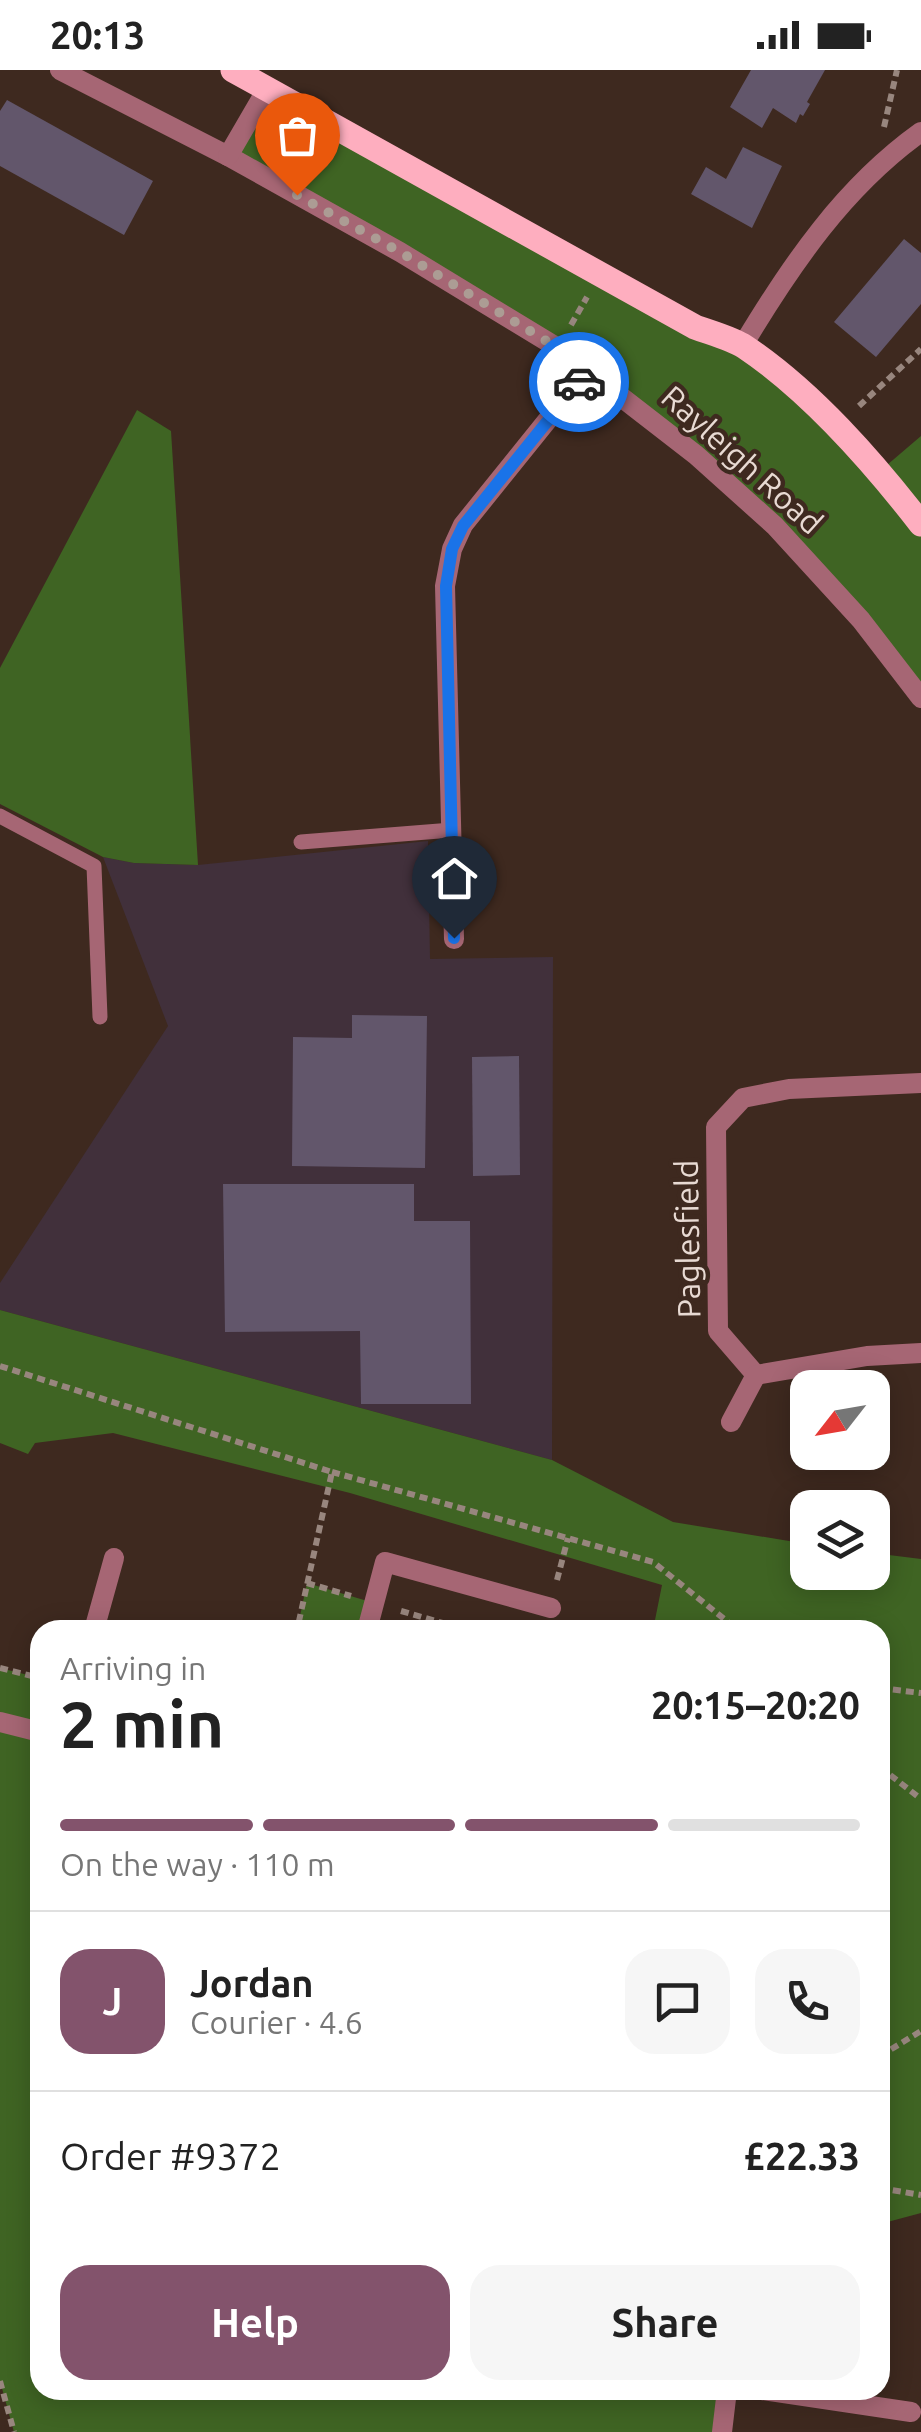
<!DOCTYPE html>
<html lang="en">
<head>
<meta charset="utf-8">
<style>
  body { margin:0; font-family:Ubuntu,sans-serif; background:#f6f6f6; color:#222; height:100vh; display:flex; flex-direction:column; font-size:38px; white-space:nowrap }
  * { box-sizing:border-box; margin:0 }
  p { font-size:32px; color:#767676 }
  .icon { flex:none; width:55px; height:55px; fill:none; stroke:currentColor; stroke-width:2; stroke-linecap:round; stroke-linejoin:round }
  .map { position:relative; flex:1; overflow:hidden }
  .panel { position:absolute; left:30px; top:1550px; width:860px; height:780px; display:flex; flex-direction:column; background:#fff; border-radius:30px; box-shadow:0 5px 25px #0003 }
  .panel>* { flex:none }
  .needle { width:65px; rotate:239deg }
  .tools { position:absolute; left:790px; top:1300px; display:grid; gap:20px }
  .tools a { display:grid; place-items:center; width:100px; height:100px; border-radius:20px; background:#fff; box-shadow:0 5px 25px #0003; font-size:50px }
  .pin { position:absolute; display:grid; place-items:center; width:85px; height:85px; color:#fff; margin:-102px -42px; border-radius:50% 50% 50% 0; rotate:-45deg; box-shadow:0 0 10px #0007 }
  .pin .icon { rotate:45deg }
  .courier { position:absolute; display:grid; place-items:center; width:100px; height:100px; margin:-50px; border:8px solid #1a73e8; border-radius:50%; background:#fff; color:#222; box-shadow:0 2px 12px #0007 }
  .overview em { font-style:normal; font-weight:700 }
  .overview div { display:flex; flex-direction:column-reverse }
  .overview { display:flex; align-items:center; justify-content:space-between; height:170px; padding:0 30px }
  h1 { font-size:65px; font-weight:700; line-height:75px }
  .bar { display:grid; grid-template-columns:repeat(4,1fr); gap:15px 10px; align-content:center; height:120px; padding:0 30px }
  .bar i { height:12px; border-radius:8px; background:#e0e0e0 }
  .bar .on { background:#83536c }
  .bar p { grid-column:span 4 }
  .line { display:flex; align-items:center; gap:25px; padding:0 30px; border-top:2px solid #e0e0e0 }
  .line div { flex:1 }
  .round { display:grid; place-items:center; flex:none; width:105px; height:105px; border-radius:30px; background:#f6f6f6 }
  .cta { display:flex; gap:20px; margin-top:auto; padding:20px 30px }
  .cta a { flex:1; height:115px; border-radius:30px; background:#83536c; color:#fff; font-size:40px; font-weight:700; line-height:115px; text-align:center }
  .cta a+a { background:#f6f6f6; color:#222 }
  .status { display:flex; justify-content:space-between; align-items:center; height:70px; padding:0 50px; background:#fff; direction:ltr }
  .status svg { height:28px; fill:currentColor }
  .map>svg:first-child { display:block }
</style>
</head>
<body>
<div class="status"><b>20:13</b><svg viewBox="0 0 49 12"><path d="M0 12V9h3v3zM5 12V6h3v6zM10 12V3h3v9zM15 12V0h3v12zM26 1h20v11H26zM47 4h2v5h-2z"/></svg></div>
<div class="map">
<svg width="921" height="2362" viewBox="0 0 921 2362">
  <rect width="100%" height="100%" fill="#3e291f"/>
  <path fill="#41303b" d="M428,771L430,889L553,887L552,1390L0,1240V1213L168,956L103,787L134,793L198,795Z"/>
  <g fill="#3f6423">
    <path d="M267,19L743,275L880,401L921,366V628L775,456L587,301L228,86Z"/>
    <path d="M137,340L171,361L198,795L134,793L103,787L0,734V598Z"/>
    <path d="M0,1240L552,1390L673,1452L807,1474L808,1502H872L873,1483L921,1489V2143L880,2154V1560H653L662,1515L350,1423L113,1363L35,1373L28,1384L0,1373Z"/>
    <path d="M307,1513L374,1533L367,1560H297Z"/>
    <path d="M0,1598L40,1608V2320H727L723,2362H14L0,2311Z"/>
  </g>
  <g fill="#62566b">
    <path d="M751,0H825L807,32L810,34L803,46L800,44L796,53L773,38L762,58L730,37Z"/>
    <path d="M7,30L153,111L124,165L0,96V41Z"/>
    <path d="M743,77L782,96L752,158L691,124L706,97L726,109Z"/>
    <path d="M904,169L921,183V234L876,287L834,252Z"/>
    <path d="M352,945L427,946L425,1098L292,1096L293,967L352,968Z"/>
    <path d="M519,986L520,1105L473,1106L472,987Z"/>
    <path d="M223,1114H414V1151H470L471,1334H361L360,1261L225,1262Z"/>
  </g>
  <g fill="none" stroke-linecap="round" stroke-linejoin="round">
    <g stroke="#98867e" stroke-width="6" stroke-dasharray="8 5" stroke-linecap="butt">
      <path d="M884,57L897,0"/>
      <path d="M571,255L587,227"/>
      <path d="M859,336L921,279"/>
      <path d="M0,1296L332,1402L297,1560"/>
      <path d="M332,1402L653,1492L738,1560"/>
      <path d="M557,1510L568,1468"/>
      <path d="M307,1513L351,1526"/>
      <path d="M401,1541L467,1560"/>
      <path d="M0,1598L40,1608"/>
      <path d="M880,1618L921,1623"/>
      <path d="M880,1697L921,1729"/>
      <path d="M880,1986L921,1961"/>
      <path d="M880,2118L921,2125"/>
      <path d="M0,2311L14,2362"/>
    </g>
    <g stroke="#a66674" stroke-width="15">
      <path d="M0,746L94,796L100,947"/>
      <path d="M301,772L452,760"/>
    </g>
    <g stroke="#a66674" stroke-width="20">
      <path d="M60,0L228,86L400,182L558,278L696,385L775,456L861,550L921,628"/>
      <path d="M228,86L267,19"/>
      <path d="M454,869L445,516L452,479L463,455L587,301"/>
      <path d="M756,1305L718,1261L716,1057L743,1028L789,1019L921,1013"/>
      <path d="M731,1352L756,1305L867,1286L921,1283"/>
      <path d="M94,1560L114,1488"/>
      <path d="M367,1560L385,1492L551,1538"/>
      <path d="M0,1652L40,1662"/>
      <path d="M762,2320L911,2342"/>
      <path d="M722,2362L727,2320"/>
    </g>
    <path stroke="#a66674" stroke-width="20" d="M743,275C791,195 844,117 921,62"/>
    <path stroke="#feaebf" stroke-width="25" d="M233,0L695,257C711,263 731,268 745,277C812,322 872,391 921,454"/>
  </g>
  <g fill="none" stroke-linecap="round" stroke-linejoin="round">
    <path stroke="#ac9c94" stroke-width="10" stroke-dasharray="0 18" d="M297,125L400,182L558,278L588,302L579,312"/>
    <path stroke="#1a73e8" stroke-width="12" d="M454,868L446,516L452,479L463,456L579,312"/>
  </g>
  <g text-anchor="middle" stroke-width="9" stroke-linejoin="round" paint-order="stroke">
    <g font-size="32" fill="#e8dad3" stroke="#3e291f">
      <text transform="translate(742 390) rotate(42)" y="11">Rayleigh Road</text>
      <text transform="translate(688 1169) rotate(-91)" y="11">Paglesfield</text>
    </g>
  </g>
</svg>
<div class="tools">
<a><svg class="needle" viewBox="-14 -14 28 28"><path d="M0-13l5 13h-10z" fill="#e53935"/><path d="M0 13l5-13h-10z" fill="#767676"/></svg></a>
<a><svg class="icon" aria-label="layers" viewBox="0 0 24 24"><path d="M12 4l9 5-9 5-9-5zM3 14l9 5 9-5"/></svg></a>
</div>
<div class="pin" style="left:297px;top:125px;background:#ea580c"><svg class="icon" aria-label="bag" viewBox="0 0 24 24"><path d="M5 8h14l-1 12H6zM9 8a3 3 0 0 1 6 0"/></svg></div>
<div class="pin" style="left:454px;top:868px;background:#1f2937"><svg class="icon" aria-label="home" viewBox="0 0 24 24"><path d="M3 11l9-7 9 7M6 9v11h12V9"/></svg></div>
<div class="courier" style="left:579px;top:312px"><svg class="icon" aria-label="car" viewBox="0 0 24 24"><path d="M5 17H2v-5l4-1 3-4h7l3 4 3 1v5h-3M9 17h6M6 11h13"/><circle cx="7" cy="17" r="2"/><circle cx="17" cy="17" r="2"/></svg></div>
<section class="panel">
<div class="overview"><div><h1>2 min</h1><p>Arriving in</p></div><em>20:15–20:20</em></div>
<div class="bar"><i class="on"></i><i class="on"></i><i class="on"></i><i></i><p>On the way · 110 m</p></div>
<div class="line" style="height:180px"><b class="round" style="background:#83536c;color:#fff">J</b><div><b>Jordan</b><p>Courier · 4.6</p></div><a class="round"><svg class="icon" aria-label="chat" viewBox="0 0 24 24"><path d="M4 5h16v11H9l-5 4z"/></svg></a><a class="round"><svg class="icon" aria-label="phone" viewBox="0 0 24 24"><path d="M5 4h4l2 5-3 2q2 4 5 5l2-3 5 2v4C11 20 4 13 5 4z"/></svg></a></div>
<div class="line" style="height:130px"><div>Order #9372</div><b>£22.33</b></div>
<div class="cta"><a>Help</a><a>Share</a></div>
</section>
</div>
</body>
</html>
